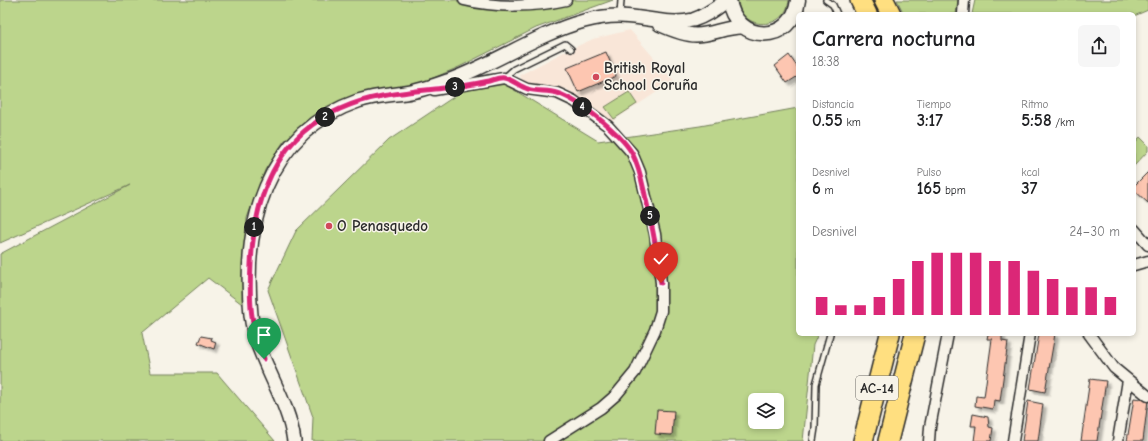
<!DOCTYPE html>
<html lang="es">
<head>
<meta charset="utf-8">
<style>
  body { margin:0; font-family:"Comic Neue",sans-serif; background:#f6f6f6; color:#202124; height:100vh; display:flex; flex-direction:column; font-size:15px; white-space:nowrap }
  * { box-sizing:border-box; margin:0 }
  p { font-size:13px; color:#757577 }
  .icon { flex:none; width:22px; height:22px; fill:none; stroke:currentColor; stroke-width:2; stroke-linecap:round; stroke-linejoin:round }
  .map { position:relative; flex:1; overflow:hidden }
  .details { position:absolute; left:796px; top:12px; width:340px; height:324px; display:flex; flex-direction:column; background:#fff; border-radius:6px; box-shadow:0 2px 6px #0003 }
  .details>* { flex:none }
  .tools { position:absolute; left:748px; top:393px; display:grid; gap:8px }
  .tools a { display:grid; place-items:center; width:36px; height:36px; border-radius:6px; background:#fff; box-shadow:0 2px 6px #0003; font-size:20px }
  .pin { position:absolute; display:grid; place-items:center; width:34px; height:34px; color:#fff; margin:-41px -17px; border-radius:50% 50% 50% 0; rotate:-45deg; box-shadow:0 0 4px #0007 }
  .pin .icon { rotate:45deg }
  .km { position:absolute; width:20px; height:20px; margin:-10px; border-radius:50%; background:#222; color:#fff; font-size:11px; line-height:20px; text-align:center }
  .round { display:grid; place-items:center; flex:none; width:42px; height:42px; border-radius:6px; background:#f6f6f6 }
  .headline { display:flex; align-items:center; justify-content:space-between; height:68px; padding:0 16px }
  h1 { font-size:22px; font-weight:700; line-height:30px }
  .metrics { display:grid; grid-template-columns:repeat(3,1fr); gap:6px; height:68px; padding:4px 16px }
  .metrics div { display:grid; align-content:center }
  .metrics b { font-size:17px; font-weight:700 }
  .metrics small { font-size:11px; font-weight:400 }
  .metrics p { font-size:11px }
  .chart { height:112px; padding:8px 16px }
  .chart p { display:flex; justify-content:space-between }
  .chart svg { width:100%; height:72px; margin-top:4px; stroke:#db2777; stroke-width:6 }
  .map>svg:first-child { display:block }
  .built { fill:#f9e6d8 }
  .green { fill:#bcd58c; stroke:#74805c; fill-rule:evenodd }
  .building { fill:#fdc6b1; stroke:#2b2b2b; filter:url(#shadow) }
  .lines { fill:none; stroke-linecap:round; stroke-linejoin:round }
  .service-casing { stroke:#2b2b2b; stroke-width:8 }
  .minor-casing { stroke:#2b2b2b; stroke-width:13 }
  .tertiary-casing { stroke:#2b2b2b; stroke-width:16 }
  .secondary-casing { stroke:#2b2b2b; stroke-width:17 }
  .motorway-casing { stroke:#2b2b2b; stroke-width:22 }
  .service { stroke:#f7f3e8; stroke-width:5 }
  .minor { stroke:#f7f3e8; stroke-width:10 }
  .tertiary { stroke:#f7f3e8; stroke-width:13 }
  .secondary { stroke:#f7f3e8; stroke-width:14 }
  .motorway { stroke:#ffdf80; stroke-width:19 }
  .route-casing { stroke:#fff; stroke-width:8 }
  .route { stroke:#db2777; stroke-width:5 }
  .poi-dot { fill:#d1495b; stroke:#f7f3e8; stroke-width:1.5 }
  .labels { text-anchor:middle; stroke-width:3; stroke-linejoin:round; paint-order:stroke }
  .shield { fill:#f7f3e8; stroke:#686764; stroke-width:1 }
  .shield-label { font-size:14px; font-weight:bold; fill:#2b2b2b }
  .poi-label { font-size:15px; font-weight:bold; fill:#2b2b2b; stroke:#f7f3e8; text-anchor:start }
</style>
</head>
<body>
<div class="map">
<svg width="1148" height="441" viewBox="0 0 1148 441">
  <defs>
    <filter id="shadow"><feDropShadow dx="3.5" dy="3.5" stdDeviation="1" flood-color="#0004"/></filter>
  </defs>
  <rect width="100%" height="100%" fill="#f7f3e8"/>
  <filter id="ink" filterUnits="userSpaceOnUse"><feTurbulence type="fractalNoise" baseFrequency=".025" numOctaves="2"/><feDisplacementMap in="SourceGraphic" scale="8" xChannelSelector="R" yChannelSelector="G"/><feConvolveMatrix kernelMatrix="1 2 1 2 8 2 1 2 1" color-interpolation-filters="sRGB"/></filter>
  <g filter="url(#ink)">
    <path class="built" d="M630,30L674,81L611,122L585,101L566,89L529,84L522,80L520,75L562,53L593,39Z"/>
    <path class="green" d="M0,0H613L536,28L459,67L417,85L380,90L321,112L284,141L265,170L247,218L242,304L208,278L142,333L150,373H217L275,441H0V254L130,185L0,243Z
      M738,0H789C786,31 740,32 738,0Z
      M897,0H958L956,14H904Z
      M975,0H1148V10L1134,16V14H972Z
      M488,74L598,141L700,126L798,108V334H818L813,345L803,441H312L313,417L268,290L296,231L389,140ZM755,400H777V422H755Z
      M629,92L637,104L614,119L605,107Z
      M1140,137L1148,145V151L1134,166V144Z"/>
    <path class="building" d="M606,52L616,76L578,92L567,68Z
      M789,55L798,68V76L787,83L775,66Z
      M1148,172V203L1134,190V186Z
      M988,334H1002V341L1008,342L1000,401L994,400L993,409L975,406L976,396L984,397L992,339H987Z
      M1039,334H1055L1045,392L1030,389Z
      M201,336L212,338L211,340L216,342L214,349L198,343Z
      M1090,379L1106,381L1097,441H1081Z
      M1134,398L1148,400L1143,441H1127Z
      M1028,401L1043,404L1038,441H1022Z
      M657,410L674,411L672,435L655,434Z
      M973,414L988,417L989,427L993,428L991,441H974L976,426H971Z"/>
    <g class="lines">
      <defs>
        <path id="service" d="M826,0L833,5L837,14
          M620,15L621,0
          M504,78L514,69L565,44L571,49
          M813,441L815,428L816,384L830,334"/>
        <path id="minor" d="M464,0C496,8 535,7 566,0
          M963,14L964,0
          M434,90L504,78L527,89L557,93L574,101L608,126L632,153L640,172L655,234L661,283V311L655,330L635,372L616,395L601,408L549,441
          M1134,229L1148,245
          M1134,265L1148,261
          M1089,334L1114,368L1148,396
          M929,441L930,427L948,334
          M1013,441L1030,334
          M1118,441L1128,380"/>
        <path id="tertiary" d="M659,24C670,29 684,35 696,35C712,35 727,26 743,27
          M294,441C288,396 256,360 251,315C242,226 265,133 358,101C373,96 389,95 405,93C420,91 436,85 450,80C496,63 537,34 584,21C595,18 607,16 619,16C643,16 668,26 693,20C706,16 716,8 727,0"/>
        <path id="secondary" d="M729,0C735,44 793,45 798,0"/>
        <path id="motorway" d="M860,0L867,14
          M884,0L891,14
          M863,441L890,334
          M888,441L915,334"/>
      </defs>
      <use href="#service" class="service-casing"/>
      <use href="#minor" class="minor-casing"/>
      <use href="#tertiary" class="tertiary-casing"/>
      <use href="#secondary" class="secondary-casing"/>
      <use href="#motorway" class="motorway-casing"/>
      <use href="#service" class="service"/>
      <use href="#minor" class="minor"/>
      <use href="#tertiary" class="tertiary"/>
      <use href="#secondary" class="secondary"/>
      <use href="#motorway" class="motorway"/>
    </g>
  </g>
  <g class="lines" filter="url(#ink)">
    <defs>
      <path id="route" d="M264,359C250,325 249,301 251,264C254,199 275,137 340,109C373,94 409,92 445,88C460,87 475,84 489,81C493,80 500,77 504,78C512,79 520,87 528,89C537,92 548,90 557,93C579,100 620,133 632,153C639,166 642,181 645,195C652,225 658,253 661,283"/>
    </defs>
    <use href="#route" class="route-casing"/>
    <use href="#route" class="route"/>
  </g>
  <g class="poi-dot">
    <circle cx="596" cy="77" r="4"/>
    <circle cx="329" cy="226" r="4"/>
  </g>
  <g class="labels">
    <rect class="shield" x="856" y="376" width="42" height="24" rx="3"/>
    <g class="shield-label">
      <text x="877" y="393">AC-14</text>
    </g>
    <g class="poi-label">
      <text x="604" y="73">British Royal<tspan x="604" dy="17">School Coruña</tspan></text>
      <text x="337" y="231">O Penasquedo</text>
    </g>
  </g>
</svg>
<div class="tools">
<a><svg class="icon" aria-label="layers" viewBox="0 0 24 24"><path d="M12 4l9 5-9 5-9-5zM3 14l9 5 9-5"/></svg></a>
</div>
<div class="pin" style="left:264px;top:359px;background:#1e9e55"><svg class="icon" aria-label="arrive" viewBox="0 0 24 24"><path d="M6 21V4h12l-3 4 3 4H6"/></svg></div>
<div class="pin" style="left:661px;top:283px;background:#d93025"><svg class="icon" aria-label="check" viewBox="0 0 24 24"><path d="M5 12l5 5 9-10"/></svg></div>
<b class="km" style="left:254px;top:227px">1</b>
<b class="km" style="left:325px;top:117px">2</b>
<b class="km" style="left:455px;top:87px">3</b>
<b class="km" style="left:582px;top:107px">4</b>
<b class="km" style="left:650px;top:216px">5</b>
<section class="details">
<div class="headline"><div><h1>Carrera nocturna</h1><p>18:38</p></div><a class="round"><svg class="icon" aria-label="share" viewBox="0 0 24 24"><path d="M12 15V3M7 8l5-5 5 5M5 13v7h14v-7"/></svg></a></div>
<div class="metrics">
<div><p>Distancia</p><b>0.55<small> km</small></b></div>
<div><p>Tiempo</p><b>3:17</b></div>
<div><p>Ritmo</p><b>5:58<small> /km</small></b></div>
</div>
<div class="metrics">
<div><p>Desnivel</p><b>6<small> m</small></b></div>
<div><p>Pulso</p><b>165<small> bpm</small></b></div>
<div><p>kcal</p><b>37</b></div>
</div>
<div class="chart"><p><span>Desnivel</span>24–30 m</p>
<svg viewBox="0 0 160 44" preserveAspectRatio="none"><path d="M5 44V33M15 44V38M25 44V38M35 44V33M45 44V22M55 44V11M65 44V6M75 44V6M85 44V6M95 44V11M105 44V11M115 44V17M125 44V22M135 44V27M145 44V27M155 44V33"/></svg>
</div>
</section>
</div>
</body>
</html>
